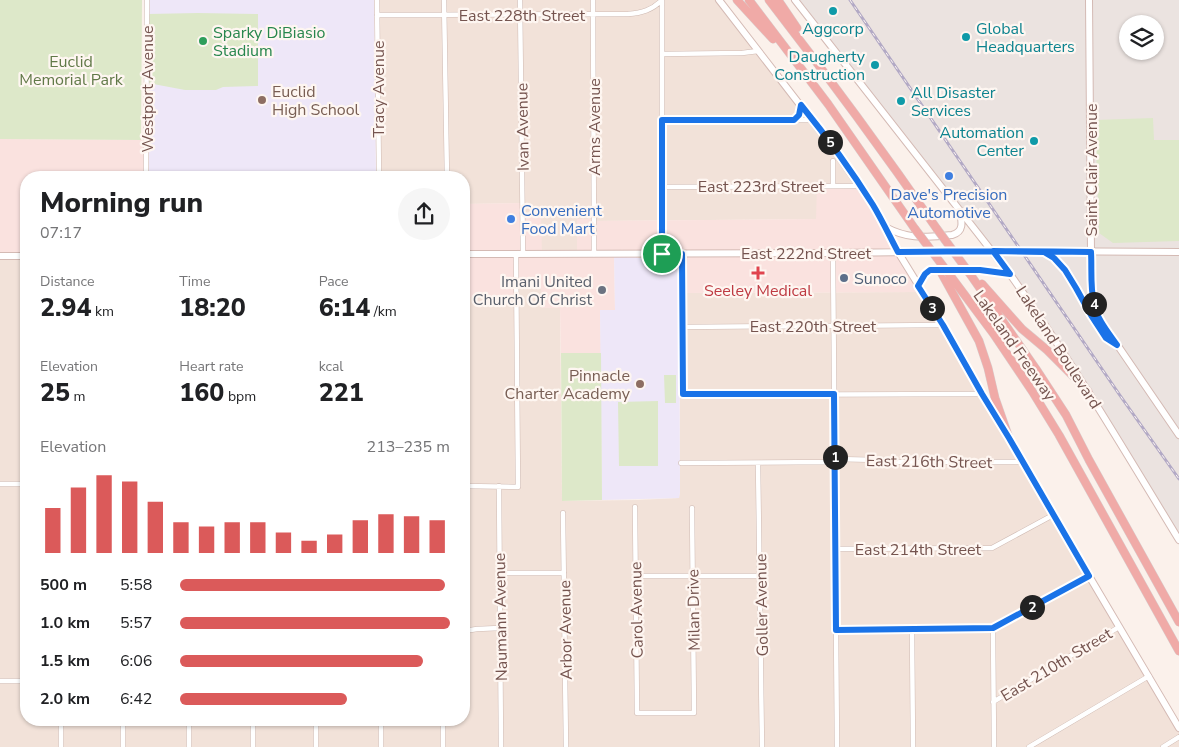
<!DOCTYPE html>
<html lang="en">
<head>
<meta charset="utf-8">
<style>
  body { margin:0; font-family:"Nunito Sans",sans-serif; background:#f6f6f6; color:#202124; height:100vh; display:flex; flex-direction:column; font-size:19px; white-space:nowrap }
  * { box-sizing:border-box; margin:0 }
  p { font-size:16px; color:#757577 }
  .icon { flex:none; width:28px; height:28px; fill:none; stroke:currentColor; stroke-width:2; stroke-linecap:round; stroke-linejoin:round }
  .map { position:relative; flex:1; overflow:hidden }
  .details { position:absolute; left:20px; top:171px; width:450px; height:555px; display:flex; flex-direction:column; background:#fff; border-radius:20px; box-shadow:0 1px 4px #0004 }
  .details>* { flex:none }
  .tools { position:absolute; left:1119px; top:15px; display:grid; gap:10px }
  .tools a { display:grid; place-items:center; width:45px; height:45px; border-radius:50%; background:#fff; box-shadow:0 1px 4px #0004; font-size:25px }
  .pin { position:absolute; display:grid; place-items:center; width:42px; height:42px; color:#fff; margin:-21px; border:2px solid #fff; border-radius:50%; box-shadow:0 1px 5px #0007 }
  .km { position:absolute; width:25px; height:25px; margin:-12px; border-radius:50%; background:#222; color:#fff; font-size:14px; line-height:25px; text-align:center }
  .round { display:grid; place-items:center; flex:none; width:52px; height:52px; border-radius:26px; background:#f6f6f6 }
  .head { display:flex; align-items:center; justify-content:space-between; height:85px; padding:0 20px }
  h1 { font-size:28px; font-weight:800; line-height:38px }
  .metrics { display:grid; grid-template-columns:repeat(3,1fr); gap:8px; height:85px; padding:5px 20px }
  .metrics div { display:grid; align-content:center }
  .metrics b { font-size:25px; font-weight:800 }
  .metrics small { font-size:14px; font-weight:400 }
  .metrics p { font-size:14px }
  .chart { height:140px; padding:10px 20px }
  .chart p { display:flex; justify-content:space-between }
  .chart svg { width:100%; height:90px; margin-top:5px; stroke:#db5a5a; stroke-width:6 }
  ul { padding:0 20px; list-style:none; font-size:16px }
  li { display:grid; grid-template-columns:80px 60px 1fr; align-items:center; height:38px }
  li i { height:12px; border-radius:6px; background:#db5a5a }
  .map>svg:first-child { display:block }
  .residential { fill:#f2e2d9 }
  .commercial { fill:#fae2df }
  .industrial { fill:#ebe3e0; fill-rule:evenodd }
  .education { fill:#eee7f8 }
  .green { fill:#dde8c9 }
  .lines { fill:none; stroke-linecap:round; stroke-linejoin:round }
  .street-casing { stroke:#cfbab3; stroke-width:5.5 }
  .secondary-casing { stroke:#d4bab4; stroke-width:8 }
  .highway-casing { stroke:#d8cfce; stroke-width:9 }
  .street { stroke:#fff; stroke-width:4.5 }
  .secondary { stroke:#fff; stroke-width:6 }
  .highway { stroke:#f0aaa7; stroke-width:8 }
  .rail-casing { stroke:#b2a9c5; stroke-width:3 }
  .rail { stroke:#fef6f1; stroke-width:1; stroke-dasharray:4; stroke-linecap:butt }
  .highway-bridge-casing { stroke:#d8cfce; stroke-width:9; stroke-linecap:butt }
  .highway-bridge { stroke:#f0aaa7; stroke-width:8 }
  .route-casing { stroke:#fff; stroke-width:10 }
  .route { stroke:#1a73e8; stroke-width:6 }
  .culture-dot { fill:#0f9aa8; stroke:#fef6f1; stroke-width:2 }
  .leisure-dot { fill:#2e9e5b; stroke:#fef6f1; stroke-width:2 }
  .education-dot { fill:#8d6e63; stroke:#fef6f1; stroke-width:2 }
  .shop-dot { fill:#3f7fe0; stroke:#fef6f1; stroke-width:2 }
  .health-dot { fill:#e0444e; stroke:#fef6f1; stroke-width:2 }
  .service-dot { fill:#5c6f8a; stroke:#fef6f1; stroke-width:2 }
  .worship-dot { fill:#6b7280; stroke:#fef6f1; stroke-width:2 }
  .labels { text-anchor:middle; stroke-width:4.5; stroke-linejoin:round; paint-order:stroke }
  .street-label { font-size:16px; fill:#75544f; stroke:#fef6f1 }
  .culture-label { font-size:16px; fill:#0d838f; stroke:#fef6f1; text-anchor:start }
  .leisure-label { font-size:16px; fill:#27864d; stroke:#fef6f1; text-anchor:start }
  .park-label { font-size:16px; fill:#617948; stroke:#fef6f1 }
  .education-label { font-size:16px; fill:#785e54; stroke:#fef6f1; text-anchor:start }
  .shop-label { font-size:16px; fill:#366cbe; stroke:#fef6f1 }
  .service-label { font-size:16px; fill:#4e5e75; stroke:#fef6f1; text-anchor:start }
  .worship-label { font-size:16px; fill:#5b616d; stroke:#fef6f1; text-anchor:end }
  .health-label { font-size:16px; fill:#be3a42; stroke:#fef6f1 }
</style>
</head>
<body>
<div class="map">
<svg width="1179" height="747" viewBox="0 0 1179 747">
  <rect width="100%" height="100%" fill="#fbf1eb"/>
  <path class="residential" d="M377,0H719L861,186L817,219L594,221L577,220V254H542L523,214V203L464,204V178L379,177Z
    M0,256H26V720H464V297H516V289L541,288L560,308L562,501L638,500L679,498L680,492V395H682V293L922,292L1179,728V747H0Z"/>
  <path class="commercial" d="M0,139L146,140V177L26,178V256H0Z
    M817,186H861L922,292L682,293V254L614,255L615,310L600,311L601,353H561L560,308H542L541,288L516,289V297H464V204L523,203V214H541L542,254H577V219H594L595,221L816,219Z"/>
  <path class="industrial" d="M795,0H1179V540L1038,313ZM1128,24H1155V51H1128Z"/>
  <path class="education" d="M148,0H374L376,177H149L147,68Z
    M614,254H637V258H677L679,263L680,492L679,498L602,500L600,310H615Z"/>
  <path class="green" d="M0,0H142L141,140L0,139Z
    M198,13L258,14V86L223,87L216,90H185L148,83V14Z
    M1153,118L1154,140H1179V241L1113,243L1099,233L1095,120Z
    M561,353H601L602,500L562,501Z
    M664,375H676V403H665Z
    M658,401V466H619L618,402Z"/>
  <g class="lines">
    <defs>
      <path id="street" d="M377,0L379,178
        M444,0L447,178
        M520,0L523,254
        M593,0L594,254
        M377,15L628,14C642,13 652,10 662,0
        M662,54L742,53L758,51
        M662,120H813
        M794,120L799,115L801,107
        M146,178L147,0
        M833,186V161
        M662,187L860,186
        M833,253L837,747
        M662,254V1
        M682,254L683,395L982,394
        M682,327L943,325
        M835,459L879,460L898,462H1023
        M681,463L835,462
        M758,463L762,747
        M0,484H26
        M464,486L518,487L516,254
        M499,486L501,747
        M635,507L637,713H694L692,508
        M563,513L566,747
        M835,549L992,548L1053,515
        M499,573H564
        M635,576H761
        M993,628L994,747
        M912,629L913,747
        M836,630L993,628L1089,576
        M464,631L477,629L500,628
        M0,681H26
        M993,702L1119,627
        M61,720V747
        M123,720V747
        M189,720V747
        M253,720V747
        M316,720V747
        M381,720V747
        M443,720V747
        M1029,747L1149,676
        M1163,747L1179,737"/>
      <path id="secondary" d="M719,0L831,145L874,207L898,252L943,325L982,394L1009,438L1053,515L1179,728
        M795,0L1012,277C1072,362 1125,451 1179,540
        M1089,0L1091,252L1092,290L1094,304L1097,313L1103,324L1179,435
        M885,227C910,240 925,237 952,235C964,232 962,222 960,212
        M1045,252L1054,259L1065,270L1076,288L1091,315L1106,339L1115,344
        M464,254L833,253L993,251L1179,252
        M0,256H26
        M918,286L925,274L930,270H980L1010,274"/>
      <path id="highway" d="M737,0L773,39
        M749,0L828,104L915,229
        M769,0C827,75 883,151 937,229
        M778,0L797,28
        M942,274L979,341L988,368L995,398L1009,438
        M949,274L993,333L1032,391L1059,435L1179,651
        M970,274L1036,369L1066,415L1089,460L1179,622
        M982,284L1022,329L1047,350L1088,391"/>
    </defs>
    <use href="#street" class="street-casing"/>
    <use href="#secondary" class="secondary-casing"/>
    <use href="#highway" class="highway-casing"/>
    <use href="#street" class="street"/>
    <use href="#secondary" class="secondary"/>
    <use href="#highway" class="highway"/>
    <defs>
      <path id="rail" d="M850,0L1119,394L1179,479"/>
    </defs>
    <use href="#rail" class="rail-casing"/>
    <use href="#rail" class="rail"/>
    <defs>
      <path id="highway-bridge" d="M915,229L949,274
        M937,229L970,274"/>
    </defs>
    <use href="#highway-bridge" class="highway-bridge-casing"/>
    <use href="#highway-bridge" class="highway-bridge"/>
  </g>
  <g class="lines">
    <defs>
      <path id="route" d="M662,254H682L683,394H834L836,630L993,628L1089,576L1009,438L982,394L943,325L918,286L925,274L930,270H980L1010,274L993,251L1044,252L1054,258L1065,270L1076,288L1091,315L1106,338L1117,345C1108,332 1097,319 1094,304C1090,287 1092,269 1091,252C1027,251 963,251 898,252C890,237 882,220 873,205C851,170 827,137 801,105L799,115L794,120H662V254"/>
    </defs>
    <use href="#route" class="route-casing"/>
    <use href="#route" class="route"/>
  </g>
  <g class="culture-dot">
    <circle cx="833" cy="11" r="5"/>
    <circle cx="966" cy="37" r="5"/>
    <circle cx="875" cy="65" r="5"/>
    <circle cx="901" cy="101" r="5"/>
    <circle cx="1034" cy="141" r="5"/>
  </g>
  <circle class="leisure-dot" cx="203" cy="41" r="5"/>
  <g class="education-dot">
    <circle cx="262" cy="100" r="5"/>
    <circle cx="640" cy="384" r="5"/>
  </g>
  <g class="shop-dot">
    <circle cx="949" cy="176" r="5"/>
    <circle cx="511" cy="219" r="5"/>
  </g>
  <path class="health-dot" d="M755.5 265.5h5v5h5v5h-5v5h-5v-5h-5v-5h5z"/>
  <circle class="service-dot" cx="844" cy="278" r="5"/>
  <circle class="worship-dot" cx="602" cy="290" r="5"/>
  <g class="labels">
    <g class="street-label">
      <text x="522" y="21">East 228th Street</text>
      <text transform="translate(147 89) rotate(-90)" y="6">Westport Avenue</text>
      <text transform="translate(378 89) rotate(-90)" y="6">Tracy Avenue</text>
      <text transform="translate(522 127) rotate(-91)" y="6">Ivan Avenue</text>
      <text transform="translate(594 127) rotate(-90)" y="6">Arms Avenue</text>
      <text transform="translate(1091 170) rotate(-90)" y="6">Saint Clair Avenue</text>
      <text x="761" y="192">East 223rd Street</text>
      <text x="806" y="259">East 222nd Street</text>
      <text x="813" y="332">East 220th Street</text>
      <text transform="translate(1015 345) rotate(55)" y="6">Lakeland Freeway</text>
      <text transform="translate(1059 347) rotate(57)" y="6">Lakeland Boulevard</text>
      <text transform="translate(929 461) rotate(1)" y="6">East 216th Street</text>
      <text x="918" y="555">East 214th Street</text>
      <text transform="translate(761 605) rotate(-91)" y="6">Goller Avenue</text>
      <text transform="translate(636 610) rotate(-91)" y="6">Carol Avenue</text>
      <text transform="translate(693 610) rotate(-91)" y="6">Milan Drive</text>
      <text transform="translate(500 617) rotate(-91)" y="6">Naumann Avenue</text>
      <text transform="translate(565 630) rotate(-91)" y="6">Arbor Avenue</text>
      <text transform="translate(1056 664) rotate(-31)" y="6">East 210th Street</text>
    </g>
    <g class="culture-label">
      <text x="833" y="34" text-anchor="middle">Aggcorp</text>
      <text x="976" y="34">Global<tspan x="976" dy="18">Headquarters</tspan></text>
      <text x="865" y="62" text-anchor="end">Daugherty<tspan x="865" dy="18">Construction</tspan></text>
      <text x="911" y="98">All Disaster<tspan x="911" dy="18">Services</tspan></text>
      <text x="1024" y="138" text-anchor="end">Automation<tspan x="1024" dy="18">Center</tspan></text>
    </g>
    <g class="leisure-label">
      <text x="213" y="38">Sparky DiBiasio<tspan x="213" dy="18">Stadium</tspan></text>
    </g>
    <g class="park-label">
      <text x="71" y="67">Euclid<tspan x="71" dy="18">Memorial Park</tspan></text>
    </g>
    <g class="education-label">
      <text x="272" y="97">Euclid<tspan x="272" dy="18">High School</tspan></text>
      <text x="630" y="381" text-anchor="end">Pinnacle<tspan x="630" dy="18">Charter Academy</tspan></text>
    </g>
    <g class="shop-label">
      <text x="949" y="200">Dave's Precision<tspan x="949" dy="18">Automotive</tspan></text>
      <text x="521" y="216" text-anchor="start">Convenient<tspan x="521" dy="18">Food Mart</tspan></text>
    </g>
    <g class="service-label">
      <text x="854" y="284">Sunoco</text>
    </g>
    <g class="worship-label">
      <text x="592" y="287">Imani United<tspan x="592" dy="18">Church Of Christ</tspan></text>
    </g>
    <g class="health-label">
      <text x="758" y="296">Seeley Medical</text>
    </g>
  </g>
</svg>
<div class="tools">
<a><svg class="icon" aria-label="layers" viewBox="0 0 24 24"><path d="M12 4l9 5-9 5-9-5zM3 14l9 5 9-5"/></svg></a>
</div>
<div class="pin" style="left:662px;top:254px;background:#1e9e55"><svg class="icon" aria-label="arrive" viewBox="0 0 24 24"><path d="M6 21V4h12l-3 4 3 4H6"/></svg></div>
<b class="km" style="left:835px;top:457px">1</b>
<b class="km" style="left:1032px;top:607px">2</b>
<b class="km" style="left:932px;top:308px">3</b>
<b class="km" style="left:1094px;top:304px">4</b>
<b class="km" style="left:830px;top:142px">5</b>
<section class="details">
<div class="head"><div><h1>Morning run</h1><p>07:17</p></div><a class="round"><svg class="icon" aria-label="share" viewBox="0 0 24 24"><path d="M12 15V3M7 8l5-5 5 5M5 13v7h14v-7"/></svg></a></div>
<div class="metrics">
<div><p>Distance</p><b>2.94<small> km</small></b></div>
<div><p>Time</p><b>18:20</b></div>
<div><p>Pace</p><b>6:14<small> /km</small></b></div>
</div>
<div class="metrics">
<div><p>Elevation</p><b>25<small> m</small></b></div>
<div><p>Heart rate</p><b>160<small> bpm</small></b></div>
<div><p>kcal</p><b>221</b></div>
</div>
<div class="chart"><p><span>Elevation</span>213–235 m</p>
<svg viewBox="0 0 160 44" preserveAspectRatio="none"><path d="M5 44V22M15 44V12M25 44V6M35 44V9M45 44V19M55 44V29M65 44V31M75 44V29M85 44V29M95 44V34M105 44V38M115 44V35M125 44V28M135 44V25M145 44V26M155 44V28"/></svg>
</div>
<ul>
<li><b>500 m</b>5:58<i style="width:98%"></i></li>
<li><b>1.0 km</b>5:57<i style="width:100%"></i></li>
<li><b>1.5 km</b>6:06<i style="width:90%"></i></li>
<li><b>2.0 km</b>6:42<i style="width:62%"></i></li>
</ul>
</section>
</div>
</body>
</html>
